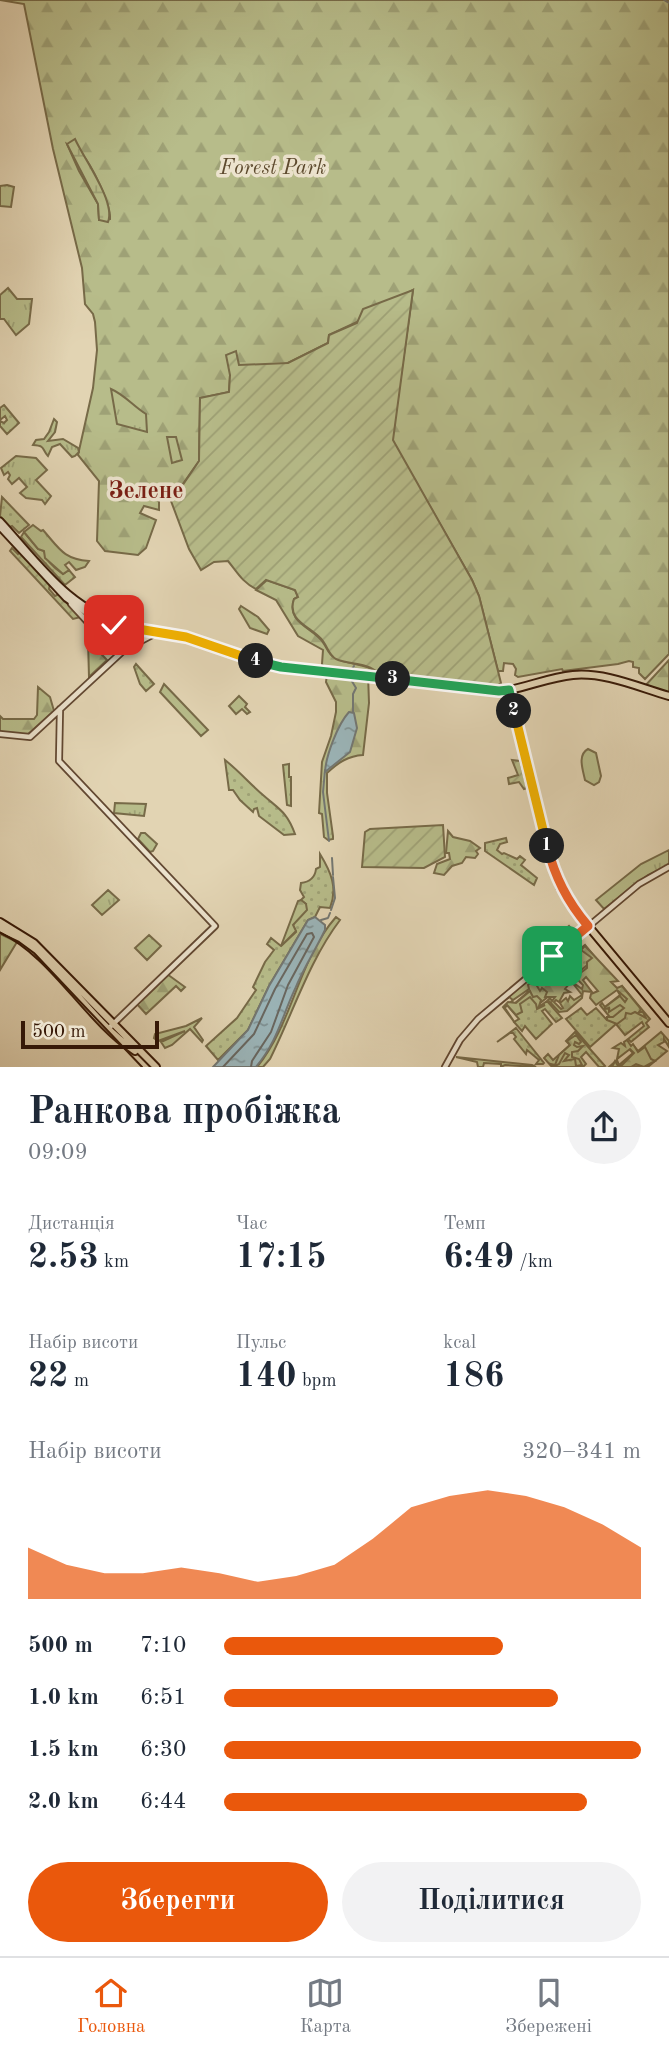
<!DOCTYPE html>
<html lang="uk">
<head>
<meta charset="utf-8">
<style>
  body { margin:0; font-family:"Old Standard TT",serif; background:#f2f2f3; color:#1f2937; height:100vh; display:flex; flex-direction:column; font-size:26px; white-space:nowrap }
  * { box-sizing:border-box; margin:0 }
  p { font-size:23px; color:#747a83 }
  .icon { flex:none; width:38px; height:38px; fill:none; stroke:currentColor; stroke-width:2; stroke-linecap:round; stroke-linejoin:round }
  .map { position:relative; height:1067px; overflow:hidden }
  .sheet { display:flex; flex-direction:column; background:#fff; flex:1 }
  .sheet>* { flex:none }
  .scale { position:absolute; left:21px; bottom:18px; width:138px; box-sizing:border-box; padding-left:7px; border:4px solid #371907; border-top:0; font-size:19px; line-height:24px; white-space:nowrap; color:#371907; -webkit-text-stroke:5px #ece3ce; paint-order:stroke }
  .pin { position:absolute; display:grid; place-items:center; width:60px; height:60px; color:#fff; margin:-30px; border-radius:14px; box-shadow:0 4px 10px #0006 }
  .km { position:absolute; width:35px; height:35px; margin:-18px; border-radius:50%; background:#222; color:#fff; font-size:19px; line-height:35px; text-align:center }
  .round { display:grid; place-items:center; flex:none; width:74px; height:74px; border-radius:37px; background:#f2f2f3 }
  .summary { display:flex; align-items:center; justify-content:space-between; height:119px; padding:0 28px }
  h1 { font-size:38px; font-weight:700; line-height:52px }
  .stats { display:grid; grid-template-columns:repeat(3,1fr); gap:10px; height:119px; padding:7px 28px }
  .stats div { display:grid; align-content:center }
  .stats b { font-size:35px; font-weight:700 }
  .stats small { font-size:19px; font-weight:400 }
  .stats p { font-size:19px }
  .chart { height:196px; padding:14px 28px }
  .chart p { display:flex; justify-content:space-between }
  .chart svg { width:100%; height:126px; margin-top:7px; fill:#ea580c; opacity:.7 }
  .primary-button { display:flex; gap:14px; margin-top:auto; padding:14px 28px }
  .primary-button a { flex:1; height:80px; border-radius:42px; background:#ea580c; color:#fff; font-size:28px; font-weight:700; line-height:80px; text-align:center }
  .primary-button a+a { background:#f2f2f3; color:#1f2937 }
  ul { padding:0 28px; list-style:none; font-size:23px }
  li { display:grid; grid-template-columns:112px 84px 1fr; align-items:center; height:52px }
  li i { height:18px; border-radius:9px; background:#ea580c }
  .tabs { display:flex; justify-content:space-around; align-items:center; height:98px; border-top:2px solid #e0e1e3; background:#fff; font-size:19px; color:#747a83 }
  .tabs a { display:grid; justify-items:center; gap:4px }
  .tabs .on { color:#ea580c }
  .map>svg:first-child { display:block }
  .grass { fill:url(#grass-dots); stroke:#776a48; stroke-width:2 }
  .forest { fill:url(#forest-firs); stroke:#776a48; stroke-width:2; fill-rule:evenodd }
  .wetland { fill:url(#wetland-marsh); stroke:#776a48; stroke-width:2 }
  .cemetery { fill:url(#cemetery-stones); stroke:#776a48; stroke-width:2 }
  .park { fill:url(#park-tufts); stroke:#776a48; stroke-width:2 }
  .garden { fill:url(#garden-furrows); stroke:#776a48; stroke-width:2 }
  .pitch { fill:#b7bc8a; stroke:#776a48; stroke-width:2 }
  .water { fill:url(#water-ripples); stroke:#737772; stroke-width:2 }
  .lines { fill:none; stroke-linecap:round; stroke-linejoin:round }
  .shore { stroke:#696760; stroke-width:2 }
  .stream { stroke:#737772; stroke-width:2 }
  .tertiary-casing { stroke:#624832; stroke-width:8 }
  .secondary-casing { stroke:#371907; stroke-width:9 }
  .primary-casing { stroke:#371907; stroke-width:10 }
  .tertiary { stroke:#ece3ce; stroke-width:4.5 }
  .secondary { stroke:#ece3ce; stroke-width:5 }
  .primary { stroke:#e2d4b3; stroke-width:6 }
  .tram { stroke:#371907; stroke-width:2 }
  .split-1-casing { stroke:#fff; stroke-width:14 }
  .split-2-casing { stroke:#fff; stroke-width:14 }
  .split-3-casing { stroke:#fff; stroke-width:14 }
  .split-4-casing { stroke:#fff; stroke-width:14 }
  .split-5-casing { stroke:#fff; stroke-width:14 }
  .split-1 { stroke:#f0652b; stroke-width:9 }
  .split-2 { stroke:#f5b400; stroke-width:9 }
  .split-3 { stroke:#22a559; stroke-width:9 }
  .split-4 { stroke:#22a559; stroke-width:9 }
  .split-5 { stroke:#f5b400; stroke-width:9 }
  .labels { text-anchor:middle; stroke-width:7; stroke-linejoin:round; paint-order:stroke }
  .park-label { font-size:21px; font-style:italic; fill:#5d4a2e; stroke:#ece3ce }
  .quarter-label { font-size:24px; font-weight:bold; fill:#7a1f14; stroke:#ece3ce }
</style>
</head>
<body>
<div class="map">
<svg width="669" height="1067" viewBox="0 0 669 1067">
  <defs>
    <pattern id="grass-dots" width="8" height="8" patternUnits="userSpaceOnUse" patternTransform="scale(1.75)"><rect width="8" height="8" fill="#b7bc8a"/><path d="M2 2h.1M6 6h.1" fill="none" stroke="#9ea176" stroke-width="1.8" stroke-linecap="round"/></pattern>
    <pattern id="forest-firs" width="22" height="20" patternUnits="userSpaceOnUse" patternTransform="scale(1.75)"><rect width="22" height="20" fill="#b7bc8a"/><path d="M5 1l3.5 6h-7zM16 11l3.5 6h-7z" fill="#9ea176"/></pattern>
    <pattern id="wetland-marsh" width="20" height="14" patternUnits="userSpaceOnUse" patternTransform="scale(1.75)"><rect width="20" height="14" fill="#b7bc8a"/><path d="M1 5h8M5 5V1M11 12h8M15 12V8" fill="none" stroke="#9ea176"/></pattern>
    <pattern id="cemetery-stones" width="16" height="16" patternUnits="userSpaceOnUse" patternTransform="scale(1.75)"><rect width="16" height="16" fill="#b7bc8a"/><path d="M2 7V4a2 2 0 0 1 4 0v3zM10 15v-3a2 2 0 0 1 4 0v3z" fill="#9ea176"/></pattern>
    <pattern id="park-tufts" width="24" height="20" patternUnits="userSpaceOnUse" patternTransform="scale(1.75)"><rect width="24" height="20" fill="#b7bc8a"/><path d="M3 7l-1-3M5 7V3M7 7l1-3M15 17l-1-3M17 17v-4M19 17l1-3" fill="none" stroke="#9ea176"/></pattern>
    <pattern id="garden-furrows" width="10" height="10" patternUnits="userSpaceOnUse" patternTransform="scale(1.75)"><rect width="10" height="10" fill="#b7bc8a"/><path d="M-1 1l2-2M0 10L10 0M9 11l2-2" fill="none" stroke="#9ea176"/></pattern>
    <pattern id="water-ripples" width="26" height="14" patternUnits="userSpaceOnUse" patternTransform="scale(1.75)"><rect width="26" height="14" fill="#9bb5b9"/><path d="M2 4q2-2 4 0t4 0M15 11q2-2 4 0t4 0" fill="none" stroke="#7f9294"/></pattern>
  </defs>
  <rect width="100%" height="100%" fill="#e2d4b3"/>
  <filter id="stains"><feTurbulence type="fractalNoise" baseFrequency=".00286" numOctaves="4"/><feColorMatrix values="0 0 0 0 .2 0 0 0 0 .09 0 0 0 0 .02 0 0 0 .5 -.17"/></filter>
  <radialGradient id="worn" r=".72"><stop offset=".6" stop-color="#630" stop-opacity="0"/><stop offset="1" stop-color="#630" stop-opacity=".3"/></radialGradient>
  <path class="grass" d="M4,405L19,423L7,434L0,426V421L4,423L7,420L5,416L0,420V408Z
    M2,497L29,525L19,533L12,526L10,527L0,516Z
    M24,532L38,549L44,551C46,561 54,568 63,574L69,570L75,577L65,585L21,537Z
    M84,613L127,629L144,632V635L117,651Z
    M136,664L154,684L146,691L140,684L134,667Z
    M225,760C239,771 250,784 263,795C280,810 287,812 295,834L284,835L259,816L257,808L254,809L253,812L240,800L233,790H229Z
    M289,764V777H291V806L287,805L283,765Z
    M506,838L507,842L500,844L497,850L502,854L504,853L517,859L520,856L525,860L521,865L537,878L534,885L485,851V843Z
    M320,854C331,872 338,888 330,908L320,907L315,917L308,920L269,986L248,1030L218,1060L206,1046L237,1018L256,990L253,987L265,962L274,950L267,944L271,938L281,946L296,932L293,925L306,904L301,900L304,897L300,890L301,883C309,882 315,878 316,869L320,867Z
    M569,926L575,933L553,951L547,945Z
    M585,945L596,958L539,1004L540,1006L547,1001L562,1018L556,1022L545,1009L542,1011L552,1024L536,1039L525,1026L522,1031L514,1022L519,1019L507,1005L512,1001L514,1004L528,992L523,986L567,949L570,957Z
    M622,986L650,1019L646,1023L649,1027L631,1042L628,1039L644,1026L642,1022L625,1035L616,1024L590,1047L566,1019L581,1008L587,1015L596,1008L606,1019L609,1016L600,1005L602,1003L605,1007L620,995L617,990Z
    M516,1028L544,1063L543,1064H536L539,1060L527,1050L526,1054L514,1039L516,1037L513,1033H510L497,1042Z
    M575,1032L605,1066L603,1067H599L586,1052L581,1057L586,1064L583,1067H552L544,1058L548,1054L553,1060L570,1045L566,1041Z
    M661,1032L669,1041V1047L664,1039V1042L658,1045L667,1051L649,1066L609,1067L617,1060L619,1065L633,1053L629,1049L633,1045L638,1051Z"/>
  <path class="forest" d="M0,0H669V654L645,679L639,673V668L633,667V662L629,661L618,664L563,671L562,669L518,677L515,675L516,669L513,664L504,663L503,671H498L479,596L472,580L392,440L413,290L357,322L329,335L328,343L288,363L230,375L229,392L200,398L199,461L180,488L171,495L164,494L159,498V510L144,506L140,513L156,520L146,548L138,555L105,551L97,541L99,481L78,455L93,388L97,350L95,322L93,314L85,304L82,268L53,149L24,4ZM67,144C72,147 78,149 81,153C92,165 111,205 110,219L99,220L98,204L79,171Z
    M267,580L295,590L298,597L294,599C286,622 311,627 322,641C327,647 328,655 335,658C347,665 365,663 377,672L368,674L369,703L363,755C348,756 339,762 327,773V793L333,836V839L328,840L324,837L322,814L319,813L322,762L331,736L336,712V702L326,682L327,674L322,664L323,650L298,636L276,600L256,590Z
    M88,640L107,660L89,677Z
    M669,660V694L644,687Z
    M164,684L208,730L201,736L160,692Z
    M38,687L50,697L54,711L27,735L0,732V716L3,719H34L37,715Z
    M448,831L453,837L470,841L480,848L476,851L478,854L475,858L466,857L462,863L452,866L444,875L434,873L437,864L450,859L449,853H446Z
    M301,900L306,904L307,910L293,925L296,931L281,946L298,901Z
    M336,917L340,920C309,961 293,1013 270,1059L263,1067H257C293,1023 298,960 336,917Z
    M585,946L618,981L611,982L617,988L622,986L641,1009L639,1012H643L646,1018L635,1012L631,1014L626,1013L625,1018L617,1024L607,1020V1017H613L624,1008L620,1005L609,1012V1008L605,1009V1007L620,996L625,1002L627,999L617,990L596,1005L590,998L591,994L598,991L586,977L583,980L592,992L583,991L582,998L567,1011L559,1012L548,1000L550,998L552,1001L555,997H545L547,992L542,988L540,991L534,981L528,985L529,989L513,1000L509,997L500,1004L555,957L571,947L567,954L569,958L579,953L573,962L577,964L574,967L578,971L576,973L563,958L560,961L571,976L568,978L569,984L565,989L570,992L564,993L559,1002L556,1000L554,1002L561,1009L563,1008L560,1003L566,998L568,1001L570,996L574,1000L582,995L571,981L582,989L583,985L575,977L587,968V962L592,958L581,950Z
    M167,974L185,987L181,991L176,986L146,1014L136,1003Z
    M530,991L533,997L537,996L541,1000L539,1006L545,1005L537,1009L536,1004L530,997L520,1004L522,1012L516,1015L507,1005L505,1008L515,1023L503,1007L508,1002L516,1003Z
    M202,1018L194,1027L203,1040L202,1042L190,1029L172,1045L165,1048L161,1042L185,1031L158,1041L154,1038L155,1034L186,1026Z
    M576,1035L581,1042L579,1044L575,1042L574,1045L577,1047L583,1046L578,1051L572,1052V1057L579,1059L582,1065L576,1066L575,1059L564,1061L569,1055L565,1053L559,1064L553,1067L551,1064L555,1065L559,1055L570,1045L567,1041Z
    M627,1040L631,1046L633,1044L638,1052L645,1047L651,1059L655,1061L644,1067L636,1064L631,1067H612L615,1061L618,1066L622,1065L634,1053L630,1049L617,1059L619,1049L613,1048L621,1043L625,1046L624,1042Z
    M456,1057L532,1065L536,1067L505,1065L501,1067V1064L484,1063L483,1067H478L477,1062Z"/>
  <path class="wetland" d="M75,139C84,159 116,202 108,222L99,220L98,204L70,150L67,144Z"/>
  <path class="cemetery" d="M0,934L17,942L0,970Z"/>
  <path class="park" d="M7,185L14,187L11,207L0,206V186Z
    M8,288L17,299H32L29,324L16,335L4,319H0V295Z
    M111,389C125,395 133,406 146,414L147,432L117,424Z
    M54,419L57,422L55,432L48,441L63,439L78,448L79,452L75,456L72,457L60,444L52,447L48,456C41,448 46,446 33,445L36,440L44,439L49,432Z
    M167,437H176L182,460L172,463Z
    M16,456L36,458L47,470L36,480L51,496L45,504L42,500L26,498L20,493L27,487L19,478L12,484L8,479L10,475L8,472L4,475L1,468Z
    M33,525L41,531L43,530C59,548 63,559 89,561L85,567L76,570L69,562L65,565L69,570L63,574L45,558L44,551L38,549L24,532Z
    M241,606L258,617L269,630L267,634L250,628L239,609Z
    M115,803L146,804L144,816L114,813Z
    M669,850V865L648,875L604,909L596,900L641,864Z
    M108,890L119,900L102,915L92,905Z
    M149,935L161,946L147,960L135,948Z"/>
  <path class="garden" d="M413,290L393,440L472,580L479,596L498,671L501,683L494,688L378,673C367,662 349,665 336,659C329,655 328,648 323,641C313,627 286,622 294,599L298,597L295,590L266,580L256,589C242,582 237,572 228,561L214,562L201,570L189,549L171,501V496L180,489L199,461L200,398L229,392L230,375L226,355L236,351L239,365L288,363L328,343L329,335L357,323L363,309Z
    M12,548L18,554L20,552L50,584L49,589L55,596L59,594L81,617L73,619L10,551Z
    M512,760L520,761L527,788L524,789L519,782L509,784L508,778L518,775Z
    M443,825L445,857L424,868L362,867L365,832L370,829Z"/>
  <path class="pitch" d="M239,696L247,704L245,707L250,712L247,714L242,709L236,714L229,706Z
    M588,749L596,753L601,776L599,782L594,785L585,780C583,770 577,755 588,749Z
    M141,833H145L157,844L153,851L150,852L138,839Z"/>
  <path class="water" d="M349,712L354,713L357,728L350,752L325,772C326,755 338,724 349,712Z
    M315,917L325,925V930C316,949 303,969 295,989C281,1019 278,1040 256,1067H213L248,1030L269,986L308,920Z"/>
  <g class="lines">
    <path class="shore" d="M223,1067L254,1034L275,989L307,934L312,933L314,937L288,985L271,1032L252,1061L251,1067"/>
    <path class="stream" d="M664,0L669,3
      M352,669L354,666
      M350,678L356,688L353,694V712
      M325,770L323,792L329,841
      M332,858L333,875
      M331,910L335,898L333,877
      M321,920L328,918L330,913"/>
    <defs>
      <path id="tertiary" d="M71,604L118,655
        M60,709L59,761L215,926L109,1028
        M0,734L30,737L124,650L156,633
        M445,1067L460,1040L478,1019L639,884L669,867"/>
      <path id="secondary" d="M0,521C37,561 71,613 128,624
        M0,527L66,598L88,614L108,623L186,637L273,666L496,691L509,690"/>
      <path id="primary" d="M669,696C638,687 605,672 573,675C551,677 530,686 509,690L551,858L560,887L584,921L669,1023
        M0,922L34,943L156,1067
        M0,928C56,955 84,1016 135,1051"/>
    </defs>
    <use href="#tertiary" class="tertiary-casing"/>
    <use href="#secondary" class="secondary-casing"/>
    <use href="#primary" class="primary-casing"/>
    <use href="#tertiary" class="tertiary"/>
    <use href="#secondary" class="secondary"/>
    <use href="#primary" class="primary"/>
    <path class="tram" d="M0,933L19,942L34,953L142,1067"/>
  </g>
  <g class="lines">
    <defs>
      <path id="split-1" d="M547,846C555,877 567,901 588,926L552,956"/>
      <path id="split-2" d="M514,711L547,846"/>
      <path id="split-3" d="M393,679L499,691L509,690L514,711"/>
      <path id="split-4" d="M256,661L281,667L393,679"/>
      <path id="split-5" d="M114,625L186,637L256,661"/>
    </defs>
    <use href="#split-1" class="split-1-casing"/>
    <use href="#split-2" class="split-2-casing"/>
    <use href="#split-3" class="split-3-casing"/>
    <use href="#split-4" class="split-4-casing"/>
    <use href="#split-5" class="split-5-casing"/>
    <use href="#split-1" class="split-1"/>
    <use href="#split-2" class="split-2"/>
    <use href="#split-3" class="split-3"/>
    <use href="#split-4" class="split-4"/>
    <use href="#split-5" class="split-5"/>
  </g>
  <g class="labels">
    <g class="park-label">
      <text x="273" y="174">Forest Park</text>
    </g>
    <g class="quarter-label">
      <text x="146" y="498">Зелене</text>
    </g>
  </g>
  <rect width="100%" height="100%" filter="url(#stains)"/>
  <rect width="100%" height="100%" fill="url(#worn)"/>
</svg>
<div class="scale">500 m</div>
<div class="pin" style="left:552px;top:956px;background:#1e9e55"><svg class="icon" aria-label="arrive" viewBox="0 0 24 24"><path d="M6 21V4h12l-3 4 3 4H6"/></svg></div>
<div class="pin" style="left:114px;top:625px;background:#d93025"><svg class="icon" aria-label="check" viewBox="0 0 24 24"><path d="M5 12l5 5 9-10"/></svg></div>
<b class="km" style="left:547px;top:846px">1</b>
<b class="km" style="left:514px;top:711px">2</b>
<b class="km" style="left:393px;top:679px">3</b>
<b class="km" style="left:256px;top:661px">4</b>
</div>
<section class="sheet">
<div class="summary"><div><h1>Ранкова пробіжка</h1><p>09:09</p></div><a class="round"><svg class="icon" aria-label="share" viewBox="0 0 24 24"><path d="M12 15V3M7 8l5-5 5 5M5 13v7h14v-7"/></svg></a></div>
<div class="stats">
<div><p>Дистанція</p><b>2.53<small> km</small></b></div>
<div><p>Час</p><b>17:15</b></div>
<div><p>Темп</p><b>6:49<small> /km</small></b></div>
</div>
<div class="stats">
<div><p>Набір висоти</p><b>22<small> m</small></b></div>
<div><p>Пульс</p><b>140<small> bpm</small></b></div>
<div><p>kcal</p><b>186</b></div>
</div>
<div class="chart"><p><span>Набір висоти</span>320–341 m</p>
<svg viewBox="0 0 160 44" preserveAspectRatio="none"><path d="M0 44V26L10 32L20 35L30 35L40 33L50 35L60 38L70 36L80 32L90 23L100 12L110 8L120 6L130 8L140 12L150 18L160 26V44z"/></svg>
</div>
<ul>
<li><b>500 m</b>7:10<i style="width:67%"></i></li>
<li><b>1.0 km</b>6:51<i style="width:80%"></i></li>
<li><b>1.5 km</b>6:30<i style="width:100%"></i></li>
<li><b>2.0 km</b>6:44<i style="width:87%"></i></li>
</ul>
<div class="primary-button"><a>Зберегти</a><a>Поділитися</a></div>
</section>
<nav class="tabs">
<a class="on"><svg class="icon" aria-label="home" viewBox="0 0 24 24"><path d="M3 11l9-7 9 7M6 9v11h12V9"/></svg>Головна</a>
<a><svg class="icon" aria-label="map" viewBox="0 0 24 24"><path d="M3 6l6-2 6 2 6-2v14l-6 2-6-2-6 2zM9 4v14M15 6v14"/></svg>Карта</a>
<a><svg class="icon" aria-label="saved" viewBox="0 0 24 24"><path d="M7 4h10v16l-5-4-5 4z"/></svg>Збережені</a>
</nav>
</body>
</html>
